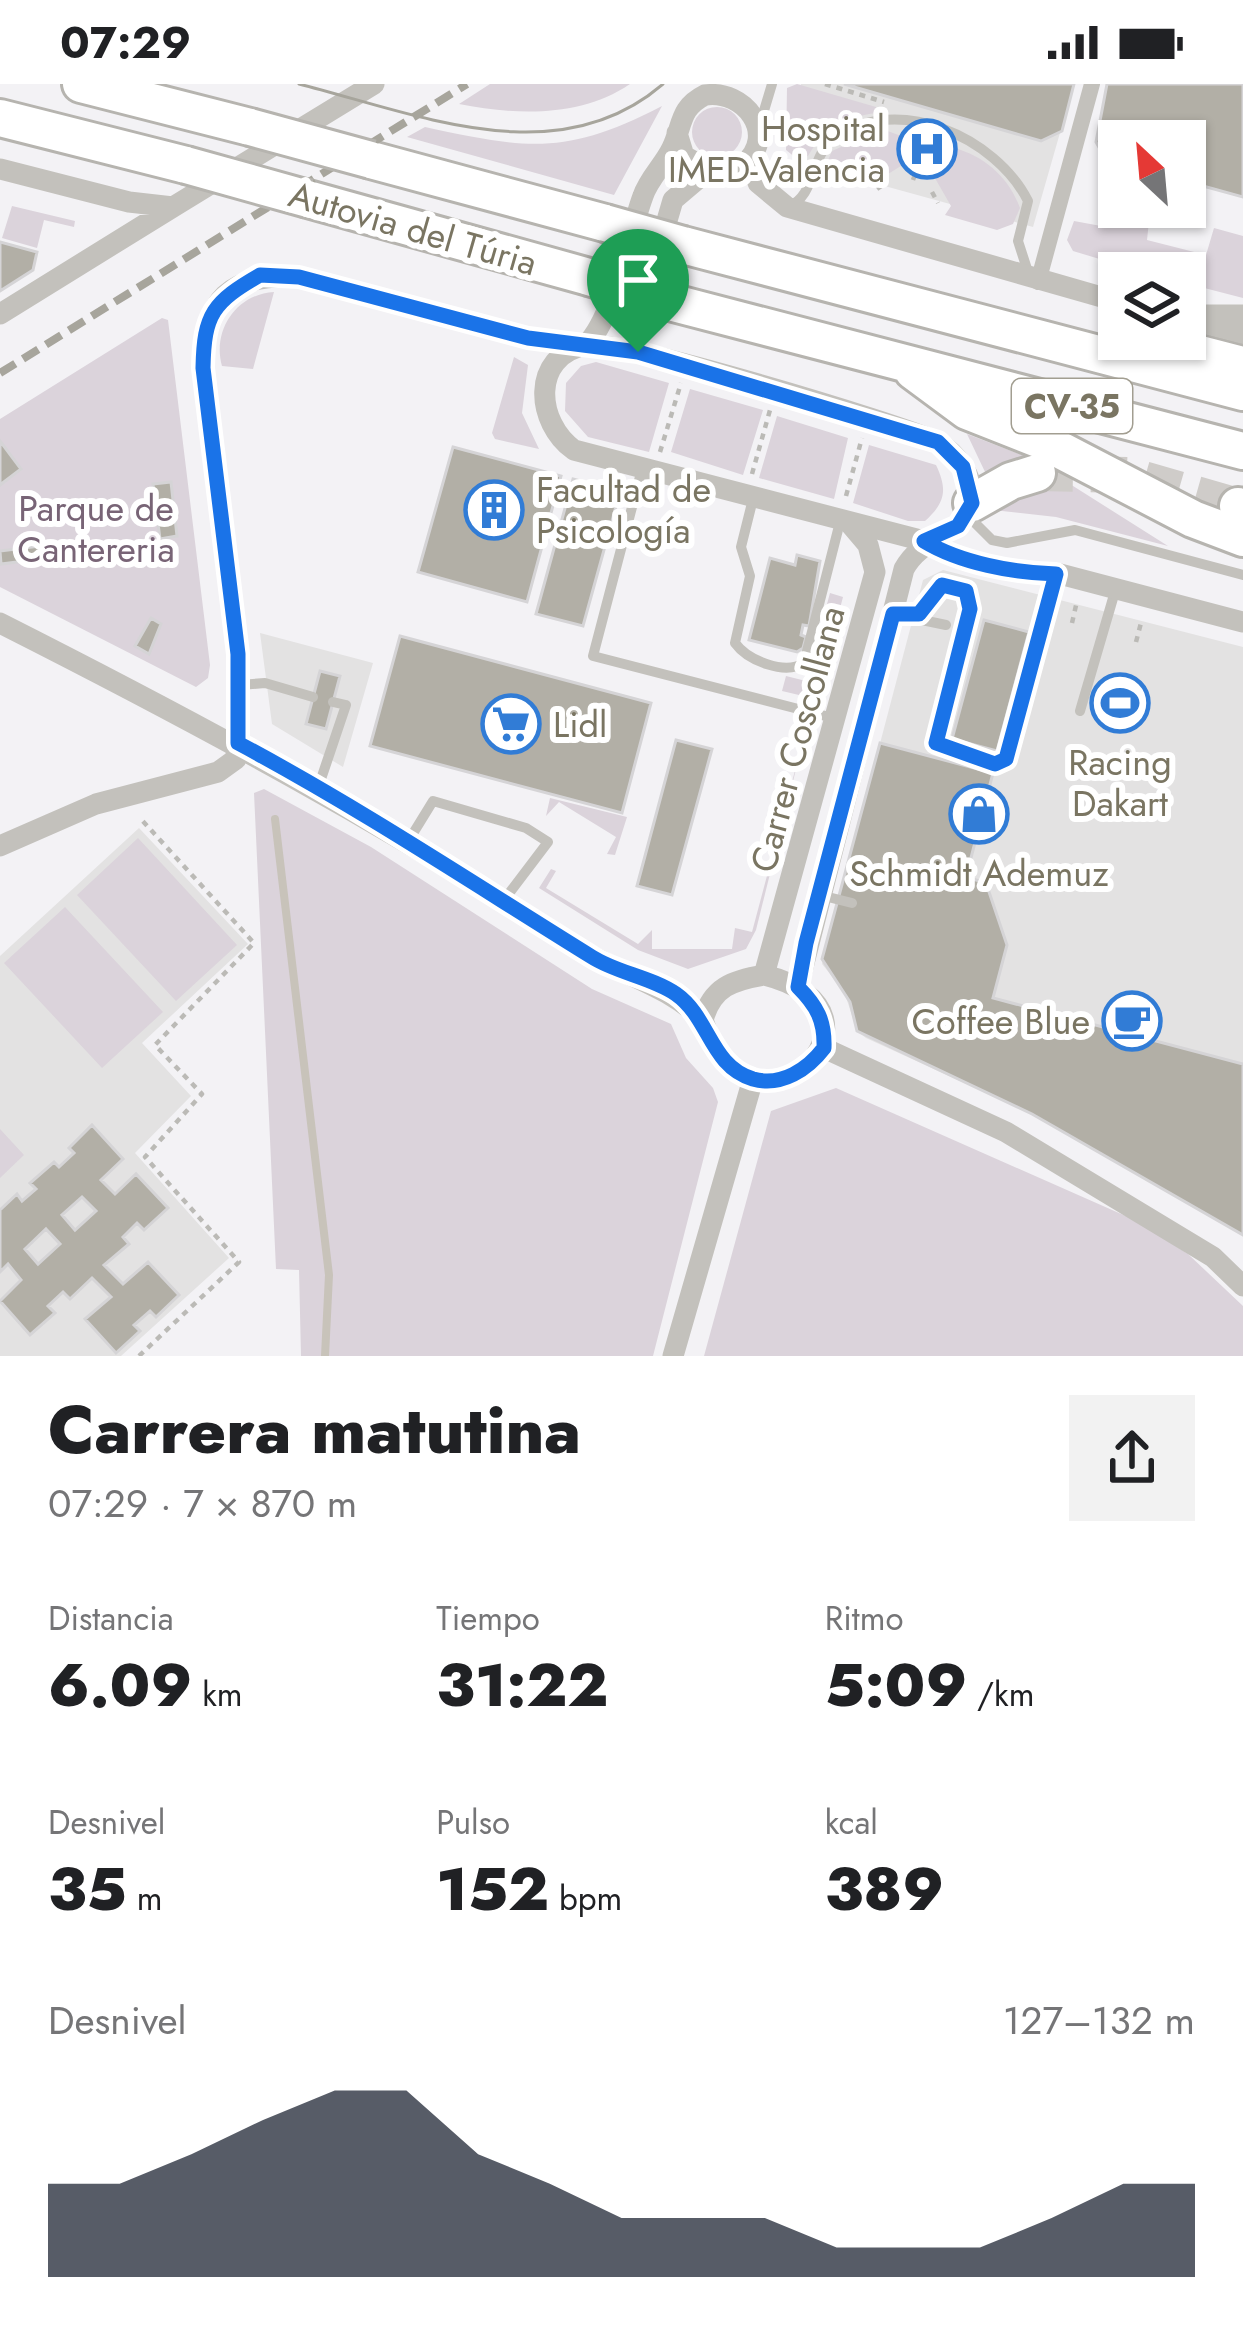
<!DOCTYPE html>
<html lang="es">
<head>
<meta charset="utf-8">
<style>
  body { margin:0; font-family:Jost,sans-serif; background:#f2f2f2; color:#202124; height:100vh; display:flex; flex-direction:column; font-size:45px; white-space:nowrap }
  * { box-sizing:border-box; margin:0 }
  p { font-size:39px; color:#757577 }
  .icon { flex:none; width:66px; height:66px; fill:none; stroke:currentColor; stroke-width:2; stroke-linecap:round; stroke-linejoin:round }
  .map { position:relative; height:1272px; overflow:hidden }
  .details { display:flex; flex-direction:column; background:#fff; flex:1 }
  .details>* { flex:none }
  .needle { width:78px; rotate:334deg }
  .controls { position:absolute; left:1098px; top:36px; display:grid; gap:24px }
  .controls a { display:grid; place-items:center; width:108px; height:108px; border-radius:0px; background:#fff; box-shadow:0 3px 9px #0004; font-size:60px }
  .pin { position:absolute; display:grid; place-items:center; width:102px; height:102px; color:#fff; margin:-123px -51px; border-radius:50% 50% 50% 0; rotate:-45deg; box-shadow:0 0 12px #0007 }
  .pin .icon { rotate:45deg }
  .round { display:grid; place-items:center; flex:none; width:126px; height:126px; border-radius:0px; background:#f2f2f2 }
  .summary { display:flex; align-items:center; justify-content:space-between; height:204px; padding:0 48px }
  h1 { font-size:66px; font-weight:800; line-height:90px }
  .stats { display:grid; grid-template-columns:repeat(3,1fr); gap:18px; height:204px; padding:12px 48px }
  .stats div { display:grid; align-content:center }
  .stats b { font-size:60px; font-weight:800 }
  .stats small { font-size:33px; font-weight:400 }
  .stats p { font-size:33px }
  .chart { height:336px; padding:24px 48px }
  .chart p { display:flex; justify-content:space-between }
  .chart svg { width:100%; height:216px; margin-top:12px; fill:#111827; opacity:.7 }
  .status { display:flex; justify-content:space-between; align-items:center; height:84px; padding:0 60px; background:#fff; direction:ltr }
  .status svg { height:33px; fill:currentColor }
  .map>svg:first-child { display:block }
  .built { fill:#e3e2e2 }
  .green { fill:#dbd3db }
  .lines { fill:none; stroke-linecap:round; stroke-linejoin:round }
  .stream { stroke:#c8c3ba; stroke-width:8 }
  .building { fill:#b2afa6; stroke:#d5d4d6; stroke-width:3; fill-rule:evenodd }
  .trunk-tunnel { stroke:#cfccc9; stroke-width:36; stroke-dasharray:36 18; stroke-linecap:butt }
  .trunk-casing { stroke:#b6b4af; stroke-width:42 }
  .path { stroke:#bbbab6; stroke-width:4.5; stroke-dasharray:6 6; stroke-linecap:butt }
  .service { stroke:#c3c1bc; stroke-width:10 }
  .pedestrian { stroke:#c3c1bc; stroke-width:16 }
  .minor { stroke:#c3c1bc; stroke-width:21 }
  .trunk { stroke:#fff; stroke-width:36 }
  .tram { stroke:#a7a59c; stroke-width:3 }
  .rail { stroke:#a7a59c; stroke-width:8; stroke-dasharray:18 9; stroke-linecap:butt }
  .trunk-bridge-casing { stroke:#b6b4af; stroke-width:42; stroke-linecap:butt }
  .trunk-bridge { stroke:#fff; stroke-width:36 }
  .route-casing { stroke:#fff; stroke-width:24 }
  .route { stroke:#1a73e8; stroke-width:15 }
  .labels { text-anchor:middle; stroke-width:12; stroke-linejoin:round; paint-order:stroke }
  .shield { fill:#fff; stroke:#a29e91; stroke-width:3 }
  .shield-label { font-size:33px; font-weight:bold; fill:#7a7562 }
  .poi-label { font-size:36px; fill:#7a7562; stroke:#fff; text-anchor:end }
  .street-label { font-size:36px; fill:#7a7562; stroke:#fff }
  .park-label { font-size:36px; fill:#786476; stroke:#fff }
</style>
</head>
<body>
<div class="status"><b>07:29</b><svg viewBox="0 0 49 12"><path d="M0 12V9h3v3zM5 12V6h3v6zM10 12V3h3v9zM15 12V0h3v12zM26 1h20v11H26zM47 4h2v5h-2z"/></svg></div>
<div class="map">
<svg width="1243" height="1272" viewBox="0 0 1243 1272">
  <rect width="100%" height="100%" fill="#f3f2f5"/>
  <path class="built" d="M801,0H1074L1033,143L794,77Z
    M943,486L1243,563V1151L1032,1030L866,954L857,947L844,907L822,880L923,496Z
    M260,549L373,579L343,683L272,640Z
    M139,744L248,860L142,959L191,1012L135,1069L229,1174L121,1272H0V872Z"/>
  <path class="green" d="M490,0H630C580,34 515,31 459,20Z
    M797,0L876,23V29C847,32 822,47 808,72L796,74L786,66L787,4Z
    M662,22L614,111L407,53L425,43C527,65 566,72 662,22Z
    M692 48a25 25 0 1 1 50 0a25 25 0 1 1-50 0Z
    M882,45L904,53V80L877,97L834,100L825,83L832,67Z
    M954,64C985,72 1009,94 1020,124L1013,140L997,146L945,131L951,122L928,82L937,67Z
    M1111,116L1119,123L1150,128L1147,156L1206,171L1214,144L1243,152V214L1185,199V189H1146L1073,167L1067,156L1074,137L1101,142Z
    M12,122L75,137L74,143L44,136L37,164L2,154Z
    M274,208L253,285L222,282C212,247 236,210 274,208Z
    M162,234L168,236L210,581L208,594L196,603L0,503V335Z
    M514,273L528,281L522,329L539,365L495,355L492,349Z
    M596,278L669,299L649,368L588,353L565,327L566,299L581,282Z
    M690,305L763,326L743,391L671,368Z
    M777,332L848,354L834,415L759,394Z
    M967,350L1027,373L986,390Z
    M869,361L936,381C948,406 945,419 925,437H908L853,419Z
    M1062,395L1168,462L1056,433L993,426L1039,397Z
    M830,509L843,513L816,615L782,607L786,592L806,597Z
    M805,649L756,846L746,865L688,885L638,866L539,804L551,785L556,787L546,804L638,860L652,846V865H732L735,844L752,848Z
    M264,705L371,763L592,905L671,940L686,974L713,1004L718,1018L653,1272H301L299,1186L276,1185L254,709Z
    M550,714L627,733L615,771L607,770L616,753L559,718L546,732Z
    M138,754L237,861L176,917L77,811Z
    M65,823L163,928L102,984L4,879Z
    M836,1004L1137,1137L1188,1170L1243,1222V1272H704L771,1027Z
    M0,1045L24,1071L0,1094Z"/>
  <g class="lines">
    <path class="stream" d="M275,735L329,1191L325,1272"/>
  </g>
  <path class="building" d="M1074,0L1062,47L1041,57L844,0Z
    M1107,0H1243V113L1185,97V57H1119V79L1105,74L1096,58Z
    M0,158L37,168L33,186L0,207Z
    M0,357L21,385L0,401Z
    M453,363L561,392L527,518L418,488Z
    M573,395L620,408L583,542L536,530Z
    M171,398L177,452L160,455L153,400Z
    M56,460L57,473L1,480L0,467Z
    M797,471L820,477L809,542L803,541L801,551L806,553L803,564L797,568L749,556L770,474L795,481Z
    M151,534L161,540L149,570L135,562Z
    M984,536L1029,548L997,667L952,655Z
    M400,552L651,619L622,729L370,662Z
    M320,587L340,592L326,645L306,640Z
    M676,656L712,665L672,811L637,802Z
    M880,659L993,689L966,793L986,799L1007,861L993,914L1243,980V1151L1032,1030L857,947L850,918L822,875Z
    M92,1041L123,1075L101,1096L115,1110L136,1090L168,1124L144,1146L137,1139L123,1153L129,1160L104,1181L123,1200L148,1178L179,1211L156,1233L150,1227L134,1241L140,1247L116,1269L85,1235L111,1213L92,1194L70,1215L63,1208L48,1222L55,1229L30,1251L0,1217L21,1196L8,1180L0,1188V1126L17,1110L22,1117L36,1105L30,1099L54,1078L59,1083L74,1069L69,1064ZM82,1113L96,1127L75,1146L62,1131ZM46,1145L60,1160L38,1180L25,1165Z"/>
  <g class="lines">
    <path class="trunk-tunnel" d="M1037,389L1129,391L1238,422"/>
    <defs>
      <path id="trunk" d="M81,0L250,43
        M0,34L186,81
        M371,76L605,139
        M308,115L589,193
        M683,161L1243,308
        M666,217L1243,367
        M1142,255L1243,281
        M913,287L967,327L1043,357L1193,435L1243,454
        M972,419L1011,397L1037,389
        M1238,422L1243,423"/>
    </defs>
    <use href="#trunk" class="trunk-casing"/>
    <path class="path" d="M825,0L884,18
      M913,96L927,57
      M877,105L887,98
      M932,108L938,119
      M660,368L681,299
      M752,390L770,326
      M846,412L862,354
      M1072,539L1077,517
      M1136,558L1142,535
      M139,1272L239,1178L145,1073L202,1010L155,961L254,859L140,734"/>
    <path class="service" d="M760,40L772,0
      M788,123C817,111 809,73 834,55C896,8 996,53 1028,117L1018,157L1028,188
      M642,385L593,572L837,635
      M753,415L741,463L750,492L735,559C748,577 785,591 804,579L840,438
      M967,431L992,456L1007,459L1075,446L1243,491
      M893,530L946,541
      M913,532L942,501L966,507L970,525L936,659L996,680L1006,675L1056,489
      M240,601L265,599L313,613
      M1080,627L1116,504
      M318,704L346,621L333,618
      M409,756L433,717L526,744L548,758L504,816
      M820,811L852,819"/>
    <path class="pedestrian" d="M1038,198L1092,0"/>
    <path class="minor" d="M751,74L758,99L787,123L1119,218
      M0,85L129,118L173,123L374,0
      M0,230L173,123
      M1196,231H1243
      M1185,234L1243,249
      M586,261C615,232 628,152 643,112C649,94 664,81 672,64C683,41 679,24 705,11C744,5 779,50 744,80L714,89L684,72L677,49
      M638,268L634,249L673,116L706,88
      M0,539C198,639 390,743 577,863C620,891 666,900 703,936
      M0,762L96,720L218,688L236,675L238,570L203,284C204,215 229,189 299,193L528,254L582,262
      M764,891L875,488L868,461L851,441
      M764,891C911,927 751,1082 703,936C712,903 733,896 764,891Z
      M798,903L904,485C922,451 966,450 972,418C976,395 956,368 937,358C898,339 617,255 586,261C530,272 536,339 574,366L924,457C960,479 1014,489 1056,489L1243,538
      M824,964L1006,1048L1213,1173L1243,1202
      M673,1272L753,995"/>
    <use href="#trunk" class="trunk"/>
    <path class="tram" d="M299,0C417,30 558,91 663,0"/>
    <path class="rail" d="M0,289L467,0"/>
    <defs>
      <path id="trunk-bridge" d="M250,43L371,76
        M186,81L308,115
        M605,139L683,161
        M589,193L666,217"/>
    </defs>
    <use href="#trunk-bridge" class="trunk-bridge-casing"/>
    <use href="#trunk-bridge" class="trunk-bridge"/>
  </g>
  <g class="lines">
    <defs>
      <path id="route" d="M260,191L299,193L528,254L638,268L938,358L963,383L972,419L958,442L924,457C960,479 1014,489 1056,490L1006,675L995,680L936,659L970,525L966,507L942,501L919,530H893L806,859L798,903C817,922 825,937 824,964C808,985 782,1003 753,995C710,982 710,934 676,910C651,893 617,889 592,873C474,800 360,724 238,659V570L203,284C204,230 213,218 260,191Z"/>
    </defs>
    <use href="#route" class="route-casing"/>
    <use href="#route" class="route"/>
  </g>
  <defs>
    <symbol id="hospital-ring" viewBox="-11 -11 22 22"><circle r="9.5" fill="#fff" stroke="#317cd6" stroke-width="1.5"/><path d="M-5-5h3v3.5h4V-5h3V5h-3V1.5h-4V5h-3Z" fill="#317cd6"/></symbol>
    <symbol id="building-ring" viewBox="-11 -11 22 22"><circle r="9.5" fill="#fff" stroke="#317cd6" stroke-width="1.5"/><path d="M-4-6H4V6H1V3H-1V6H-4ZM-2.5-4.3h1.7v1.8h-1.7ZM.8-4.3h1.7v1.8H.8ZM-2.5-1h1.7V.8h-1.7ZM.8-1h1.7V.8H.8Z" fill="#317cd6"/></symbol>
    <symbol id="stadium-ring" viewBox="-11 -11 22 22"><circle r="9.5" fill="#fff" stroke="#317cd6" stroke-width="1.5"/><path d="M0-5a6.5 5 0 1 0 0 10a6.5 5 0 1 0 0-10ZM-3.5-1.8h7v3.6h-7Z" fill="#317cd6"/></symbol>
    <symbol id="supermarket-ring" viewBox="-11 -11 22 22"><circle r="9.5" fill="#fff" stroke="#317cd6" stroke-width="1.5"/><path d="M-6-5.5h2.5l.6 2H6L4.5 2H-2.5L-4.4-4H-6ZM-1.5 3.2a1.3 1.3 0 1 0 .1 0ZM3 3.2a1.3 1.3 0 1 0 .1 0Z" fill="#317cd6"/></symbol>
    <symbol id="shop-ring" viewBox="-11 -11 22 22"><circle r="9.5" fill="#fff" stroke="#317cd6" stroke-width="1.5"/><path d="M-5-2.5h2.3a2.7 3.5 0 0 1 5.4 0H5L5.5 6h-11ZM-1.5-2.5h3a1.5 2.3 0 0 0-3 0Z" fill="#317cd6"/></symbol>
    <symbol id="cafe-ring" viewBox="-11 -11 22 22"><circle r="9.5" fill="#fff" stroke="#317cd6" stroke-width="1.5"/><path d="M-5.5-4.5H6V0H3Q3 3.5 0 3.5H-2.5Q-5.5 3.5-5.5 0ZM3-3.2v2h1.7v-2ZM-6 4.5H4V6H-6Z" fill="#317cd6"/></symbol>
  </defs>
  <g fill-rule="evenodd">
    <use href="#hospital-ring" x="894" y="32" width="66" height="66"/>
    <use href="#building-ring" x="461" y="393" width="66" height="66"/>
    <use href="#stadium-ring" x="1087" y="586" width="66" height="66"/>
    <use href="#supermarket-ring" x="478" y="607" width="66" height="66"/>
    <use href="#shop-ring" x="946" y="697" width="66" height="66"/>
    <use href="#cafe-ring" x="1099" y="904" width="66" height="66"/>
  </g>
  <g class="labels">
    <rect class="shield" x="1012" y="295" width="120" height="54" rx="9"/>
    <g class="shield-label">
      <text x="1072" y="334">CV-35</text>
    </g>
    <g class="poi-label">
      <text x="885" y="57">Hospital<tspan x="885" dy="41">IMED-Valencia</tspan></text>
      <text x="536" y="418" text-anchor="start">Facultad de<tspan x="536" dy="41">Psicología</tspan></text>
      <text x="553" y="653" text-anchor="start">Lidl</text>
      <text x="1120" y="691" text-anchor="middle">Racing<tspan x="1120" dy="41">Dakart</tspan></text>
      <text x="979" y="802" text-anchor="middle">Schmidt Ademuz</text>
      <text x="1090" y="950">Coffee Blue</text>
    </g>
    <g class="street-label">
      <text transform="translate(413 144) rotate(16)" y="13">Autovia del Túria</text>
      <text transform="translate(797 655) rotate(-75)" y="13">Carrer Coscollana</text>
    </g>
    <g class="park-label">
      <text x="96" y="437">Parque de<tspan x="96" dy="41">Cantereria</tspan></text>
    </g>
  </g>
</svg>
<div class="controls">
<a><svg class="needle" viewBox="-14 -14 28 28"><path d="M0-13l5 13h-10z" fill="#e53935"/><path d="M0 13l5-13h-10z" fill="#757577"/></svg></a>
<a><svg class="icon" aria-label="layers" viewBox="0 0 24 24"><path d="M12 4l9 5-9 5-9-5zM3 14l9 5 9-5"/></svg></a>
</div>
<div class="pin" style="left:638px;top:268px;background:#1e9e55"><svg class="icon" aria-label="arrive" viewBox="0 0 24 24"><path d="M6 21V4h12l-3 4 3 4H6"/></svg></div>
</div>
<section class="details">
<div class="summary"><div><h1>Carrera matutina</h1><p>07:29 · 7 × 870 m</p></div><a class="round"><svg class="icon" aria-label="share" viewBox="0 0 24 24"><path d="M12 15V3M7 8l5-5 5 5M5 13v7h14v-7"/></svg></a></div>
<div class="stats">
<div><p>Distancia</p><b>6.09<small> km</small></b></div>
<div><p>Tiempo</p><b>31:22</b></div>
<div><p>Ritmo</p><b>5:09<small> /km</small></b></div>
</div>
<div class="stats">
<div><p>Desnivel</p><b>35<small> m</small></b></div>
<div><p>Pulso</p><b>152<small> bpm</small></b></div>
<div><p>kcal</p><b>389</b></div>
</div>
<div class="chart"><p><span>Desnivel</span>127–132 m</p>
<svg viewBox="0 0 160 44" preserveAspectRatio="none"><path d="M0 44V25L10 25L20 19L30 12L40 6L50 6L60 19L70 25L80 32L90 32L100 32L110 38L120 38L130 38L140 32L150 25L160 25V44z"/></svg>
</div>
</section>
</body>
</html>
